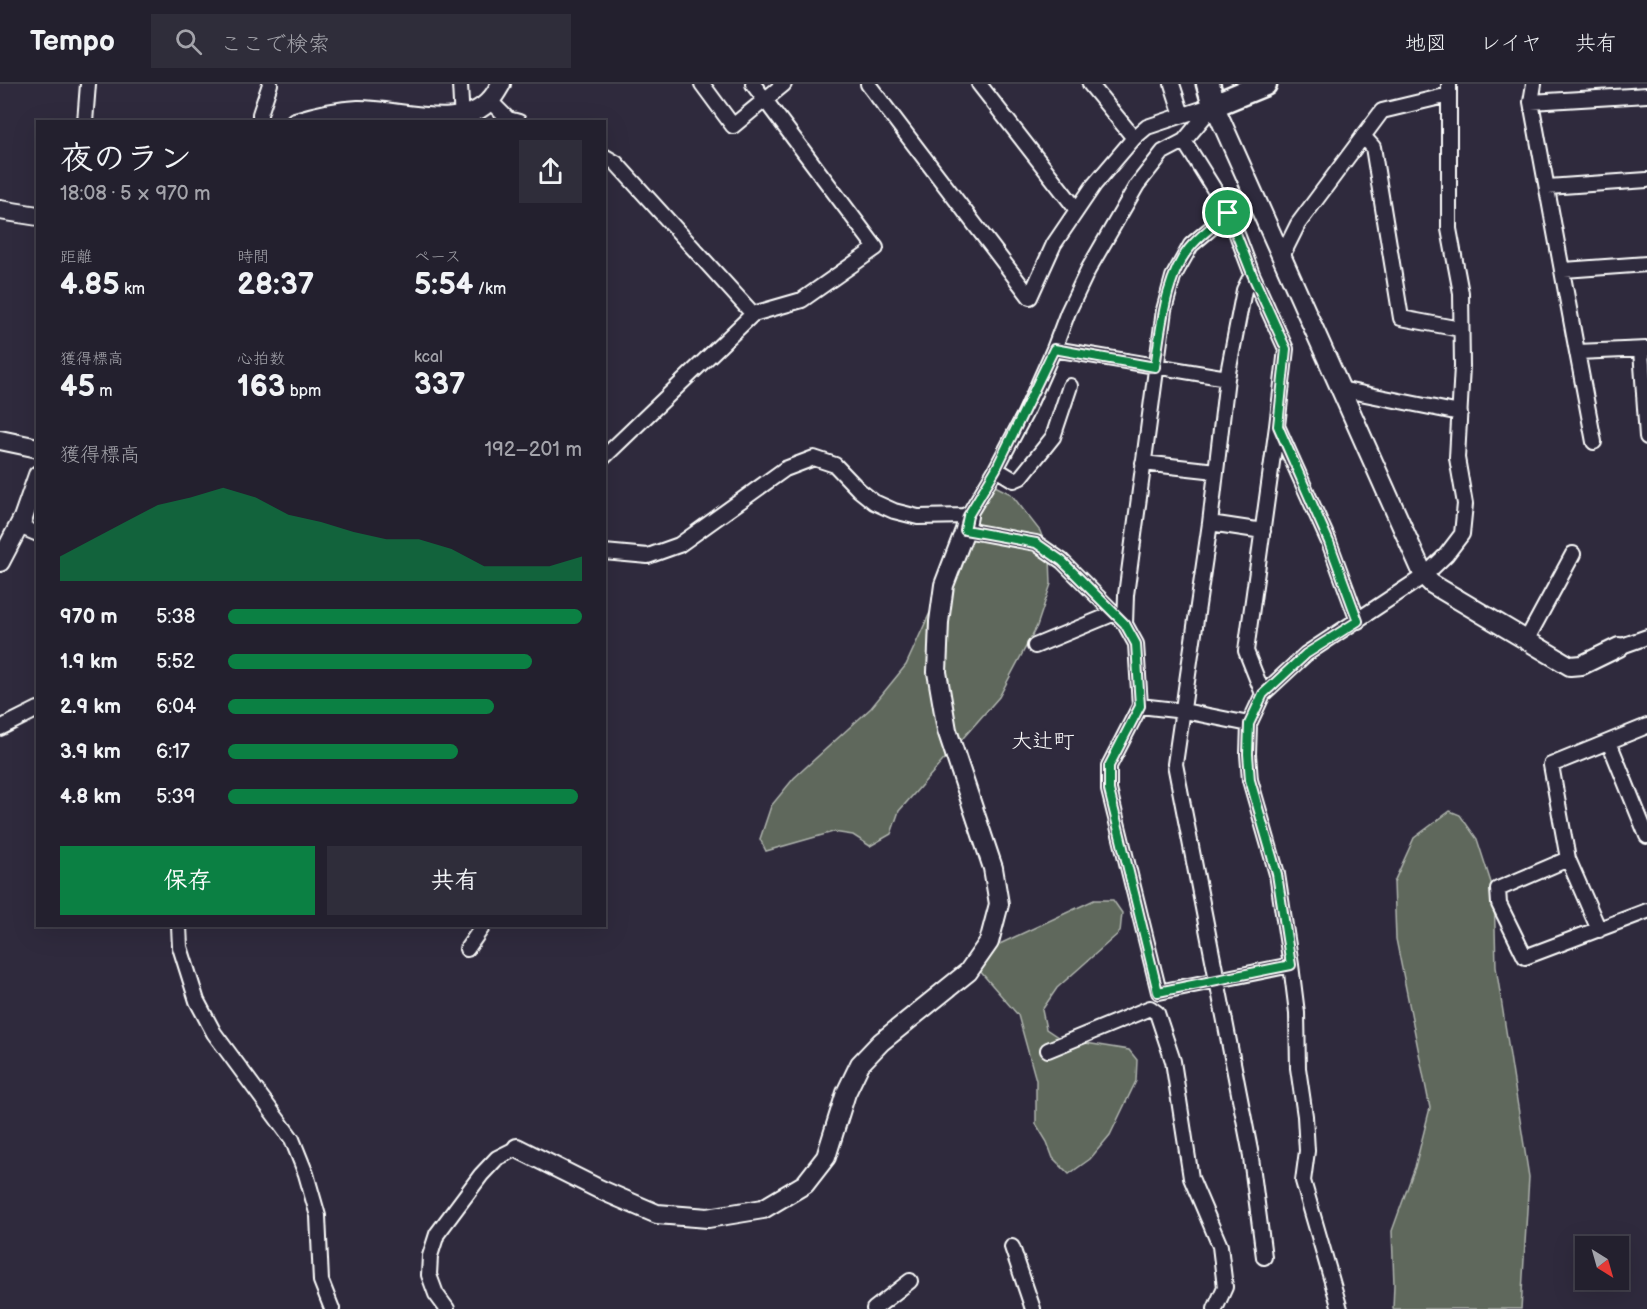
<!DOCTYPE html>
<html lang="ja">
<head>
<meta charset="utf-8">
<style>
  body { margin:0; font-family:"Balsamiq Sans","Klee One",sans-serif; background:#2f2d3a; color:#f1f3f6; height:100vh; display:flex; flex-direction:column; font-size:22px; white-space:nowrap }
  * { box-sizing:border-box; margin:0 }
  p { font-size:20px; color:#a3a3aa }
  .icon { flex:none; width:33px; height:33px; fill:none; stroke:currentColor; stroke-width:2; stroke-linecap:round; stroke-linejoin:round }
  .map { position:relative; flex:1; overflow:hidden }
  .side { position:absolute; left:36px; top:36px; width:570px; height:807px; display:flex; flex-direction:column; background:#23202e; border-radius:0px; box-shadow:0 6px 24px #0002,0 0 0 2px #403e4a }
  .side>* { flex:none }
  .needle { width:39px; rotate:143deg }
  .tools { position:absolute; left:1575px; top:1152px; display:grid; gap:12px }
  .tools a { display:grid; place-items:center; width:54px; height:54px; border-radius:0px; background:#23202e; box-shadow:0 6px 24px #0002,0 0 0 2px #403e4a; font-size:30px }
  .pin { position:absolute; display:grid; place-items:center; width:51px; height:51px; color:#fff; margin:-26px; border:3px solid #fff; border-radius:50%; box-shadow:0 2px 6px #0007 }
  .round { display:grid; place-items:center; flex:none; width:63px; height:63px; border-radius:0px; background:#2f2d3a }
  .headline { display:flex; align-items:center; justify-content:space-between; height:102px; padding:0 24px }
  h1 { font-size:33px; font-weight:700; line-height:45px }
  .stats { display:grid; grid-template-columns:repeat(3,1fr); gap:9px; height:102px; padding:6px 24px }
  .stats div { display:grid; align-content:center }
  .stats b { font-size:30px; font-weight:700 }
  .stats small { font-size:16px; font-weight:400 }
  .stats p { font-size:16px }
  .chart { height:168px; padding:12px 24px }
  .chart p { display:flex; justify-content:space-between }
  .chart svg { width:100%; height:108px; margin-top:6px; fill:#0b8043; opacity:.7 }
  .button { display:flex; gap:12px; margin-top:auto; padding:12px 24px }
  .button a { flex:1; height:69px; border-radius:0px; background:#0b8043; color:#fff; font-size:24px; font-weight:700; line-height:69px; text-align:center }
  .button a+a { background:#2f2d3a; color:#f1f3f6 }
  ul { padding:0 24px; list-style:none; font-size:20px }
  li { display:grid; grid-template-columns:96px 72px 1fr; align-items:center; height:45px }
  li i { height:15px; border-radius:8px; background:#0b8043 }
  header { display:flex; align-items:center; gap:36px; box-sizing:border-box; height:84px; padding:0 30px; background:#23202e; border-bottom:2px solid #403e4a }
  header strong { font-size:28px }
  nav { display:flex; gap:33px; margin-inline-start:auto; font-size:21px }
  .search { width:420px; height:54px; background:#2f2d3a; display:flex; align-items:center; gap:15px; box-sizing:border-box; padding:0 21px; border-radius:0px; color:#a3a3aa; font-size:22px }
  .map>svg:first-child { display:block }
  .green { fill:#5e675b; stroke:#aeb3ad; stroke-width:1.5 }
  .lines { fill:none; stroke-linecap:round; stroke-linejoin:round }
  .minor-casing { stroke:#fff; stroke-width:18 }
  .tertiary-casing { stroke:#fff; stroke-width:22 }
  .primary-casing { stroke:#fff; stroke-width:27 }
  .minor { stroke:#2f2a3d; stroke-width:14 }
  .tertiary { stroke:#2f2a3d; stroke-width:18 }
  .primary { stroke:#2f2a3d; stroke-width:22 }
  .route-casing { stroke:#fff; stroke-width:12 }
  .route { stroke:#0b8043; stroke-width:8 }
  .labels { text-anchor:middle; stroke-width:4.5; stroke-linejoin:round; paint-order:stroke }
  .quarter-label { font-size:21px; fill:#fff; stroke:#2f2a3d }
</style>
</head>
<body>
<header>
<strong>Tempo</strong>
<div class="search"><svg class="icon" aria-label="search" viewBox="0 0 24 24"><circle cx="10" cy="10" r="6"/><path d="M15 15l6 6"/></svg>ここで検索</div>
<nav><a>地図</a><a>レイヤ</a><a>共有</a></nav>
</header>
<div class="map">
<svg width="1647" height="1225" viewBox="0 0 1647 1225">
  <rect width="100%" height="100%" fill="#2f2a3d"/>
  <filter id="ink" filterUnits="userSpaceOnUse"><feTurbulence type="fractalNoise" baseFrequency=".0167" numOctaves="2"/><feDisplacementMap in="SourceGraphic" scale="12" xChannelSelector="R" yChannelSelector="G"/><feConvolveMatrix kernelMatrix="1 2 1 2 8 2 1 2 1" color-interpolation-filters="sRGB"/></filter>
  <g filter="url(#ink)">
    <path class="green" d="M993,401L1011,410L1040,447L1050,474L1051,500L1037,542L999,613L899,727L891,750L870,762L853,751L833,748L766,767L760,755L771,722L794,694L871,624L906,581L938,511L961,431Z
      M1450,727L1460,731L1477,755L1494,808L1496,883L1529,1093L1521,1225H1393L1394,1200L1392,1147L1415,1083L1430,1024L1396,855L1394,798L1414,754Z
      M1094,816H1113L1122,829L1120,848L1057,904L1042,926L1046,945L1061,955L1129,966L1137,976L1136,997L1110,1051L1090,1075L1069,1090L1053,1074L1047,1058L1036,1040V996L1018,931L973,879L989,865Z"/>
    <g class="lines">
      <defs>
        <path id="minor" d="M460,0L462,38
          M702,0L733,42L784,0
          M868,0L1030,213L1054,160L1094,101L1134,54L1147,43L1214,21
          M979,0L1077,126
          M1090,0L1134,54
          M1172,0L1182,31
          M1534,0L1531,18L1577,268L1647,265
          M490,17L508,35L519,38
          M1531,18L1647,11
          M85,38L88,0
          M260,38V30L270,0
          M1363,52L1373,63L1401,234L1460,245
          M1184,57L1229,129L1252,190L1286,265L1277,342
          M604,72L616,79L753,230
          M1548,103L1647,96
          M1229,129L1191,161L1173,193L1164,226L1126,511L1125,540L1136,560L1140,622L1109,682V706L1159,908L1291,881
          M1282,172L1298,140L1382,27L1449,11
          M1564,186L1647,180
          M1252,190L1244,206L1227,294L1210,439L1175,680L1250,1066L1264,1173
          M1054,265L1227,294
          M1641,266L1647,353
          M1577,268L1594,358
          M1340,305L1460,329
          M604,373L753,230L802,216L876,164L753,0
          M1143,379L1216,387
          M996,385L1014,396L1021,393L1053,353L1070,302
          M1210,439L1263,447
          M19,442L38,450
          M965,446L1036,459L1062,477L1125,540
          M604,468L648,472L679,461L785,385L814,374L835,381L859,406L874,418L894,427L918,433L968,432L996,385L1025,330L1054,265L1068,228L1088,186L1137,101L1163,68L1184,57L1214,21
          M1527,555L1573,470
          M1035,562L1115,529
          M1619,563L1647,553
          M1263,610L1246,567L1277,342L1329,458L1358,537
          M1140,622L1184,627L1249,640
          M1647,642L1551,681L1568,775L1498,805L1499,820L1525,873L1647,827
          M0,644L38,625
          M1609,658L1647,752
          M1568,775L1599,846
          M179,842L180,863L197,917L214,949L292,1055L306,1090L318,1132L321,1197L332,1225
          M467,865L483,842
          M1048,966L1150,924L1157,929L1173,977L1191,1094L1220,1162L1225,1203L1215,1225
          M1012,1163L1033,1225
          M447,1225L436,1210L429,1191L430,1172L437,1150L481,1091L497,1074L517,1064
          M874,1225L910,1197
          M1340,1225L1303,1097L1307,1067L1305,1032L1298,984L1297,929L1291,881L1277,790L1250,696L1248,670L1249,640L1263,610L1306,570L1424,492L1446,471L1462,450L1465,420L1457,374L1462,282L1461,209L1449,145V0"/>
        <path id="tertiary" d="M1214,21L1424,492L1432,500L1570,582L1582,581L1619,563
          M295,38C315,32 337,27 358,26C397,25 462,50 491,15C495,11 498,5 501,0
          M0,126L38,132
          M0,356L38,364
          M0,478L23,434L38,391
          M517,1064L599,1105L657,1130L708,1134L763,1125L805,1100L826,1073L846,1009L860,980L881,958L968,888L989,858L999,820L993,784L947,646L937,588L939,538L944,501L965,446L968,432"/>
        <path id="primary" d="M1208,0L1214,21L1265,0"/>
      </defs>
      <use href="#minor" class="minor-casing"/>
      <use href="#tertiary" class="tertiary-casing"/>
      <use href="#primary" class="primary-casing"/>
      <use href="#minor" class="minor"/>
      <use href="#tertiary" class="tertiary"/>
      <use href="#primary" class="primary"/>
    </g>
  </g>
  <g class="lines" filter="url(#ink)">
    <defs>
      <path id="route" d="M1228,129L1252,190L1286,265L1278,342L1329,458L1358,537L1306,570L1263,610L1249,640L1248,670L1250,696L1277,790L1291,881L1158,908L1109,706V682L1140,622L1136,560L1125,540L1062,477L1036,459L965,446L968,432L996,385L1054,265L1155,283C1161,245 1165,189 1193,160C1203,149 1217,139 1228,129Z"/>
    </defs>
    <use href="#route" class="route-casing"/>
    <use href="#route" class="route"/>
  </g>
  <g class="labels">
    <g class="quarter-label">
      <text x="1043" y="664">大辻町</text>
    </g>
  </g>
</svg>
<div class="tools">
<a><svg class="needle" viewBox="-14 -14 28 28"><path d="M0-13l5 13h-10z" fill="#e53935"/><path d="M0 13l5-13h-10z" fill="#a3a3aa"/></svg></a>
</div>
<div class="pin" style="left:1228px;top:129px;background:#1e9e55"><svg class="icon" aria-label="arrive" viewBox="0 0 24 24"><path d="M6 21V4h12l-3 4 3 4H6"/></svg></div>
<section class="side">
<div class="headline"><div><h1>夜のラン</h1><p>18:08 · 5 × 970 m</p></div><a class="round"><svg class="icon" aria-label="share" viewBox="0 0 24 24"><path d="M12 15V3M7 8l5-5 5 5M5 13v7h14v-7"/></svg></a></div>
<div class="stats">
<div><p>距離</p><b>4.85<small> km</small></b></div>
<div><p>時間</p><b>28:37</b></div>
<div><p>ペース</p><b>5:54<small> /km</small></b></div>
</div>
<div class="stats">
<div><p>獲得標高</p><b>45<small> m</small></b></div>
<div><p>心拍数</p><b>163<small> bpm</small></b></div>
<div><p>kcal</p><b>337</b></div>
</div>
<div class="chart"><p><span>獲得標高</span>192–201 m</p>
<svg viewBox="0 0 160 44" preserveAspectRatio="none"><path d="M0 44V34L10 27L20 20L30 13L40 10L50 6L60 10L70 17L80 20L90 24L100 27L110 27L120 31L130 38L140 38L150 38L160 34V44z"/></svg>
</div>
<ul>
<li><b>970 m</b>5:38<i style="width:100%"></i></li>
<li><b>1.9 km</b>5:52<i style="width:86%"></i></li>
<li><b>2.9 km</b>6:04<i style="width:75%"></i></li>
<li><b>3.9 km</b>6:17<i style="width:65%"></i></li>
<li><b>4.8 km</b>5:39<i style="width:99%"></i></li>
</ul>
<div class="button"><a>保存</a><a>共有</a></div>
</section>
</div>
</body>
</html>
